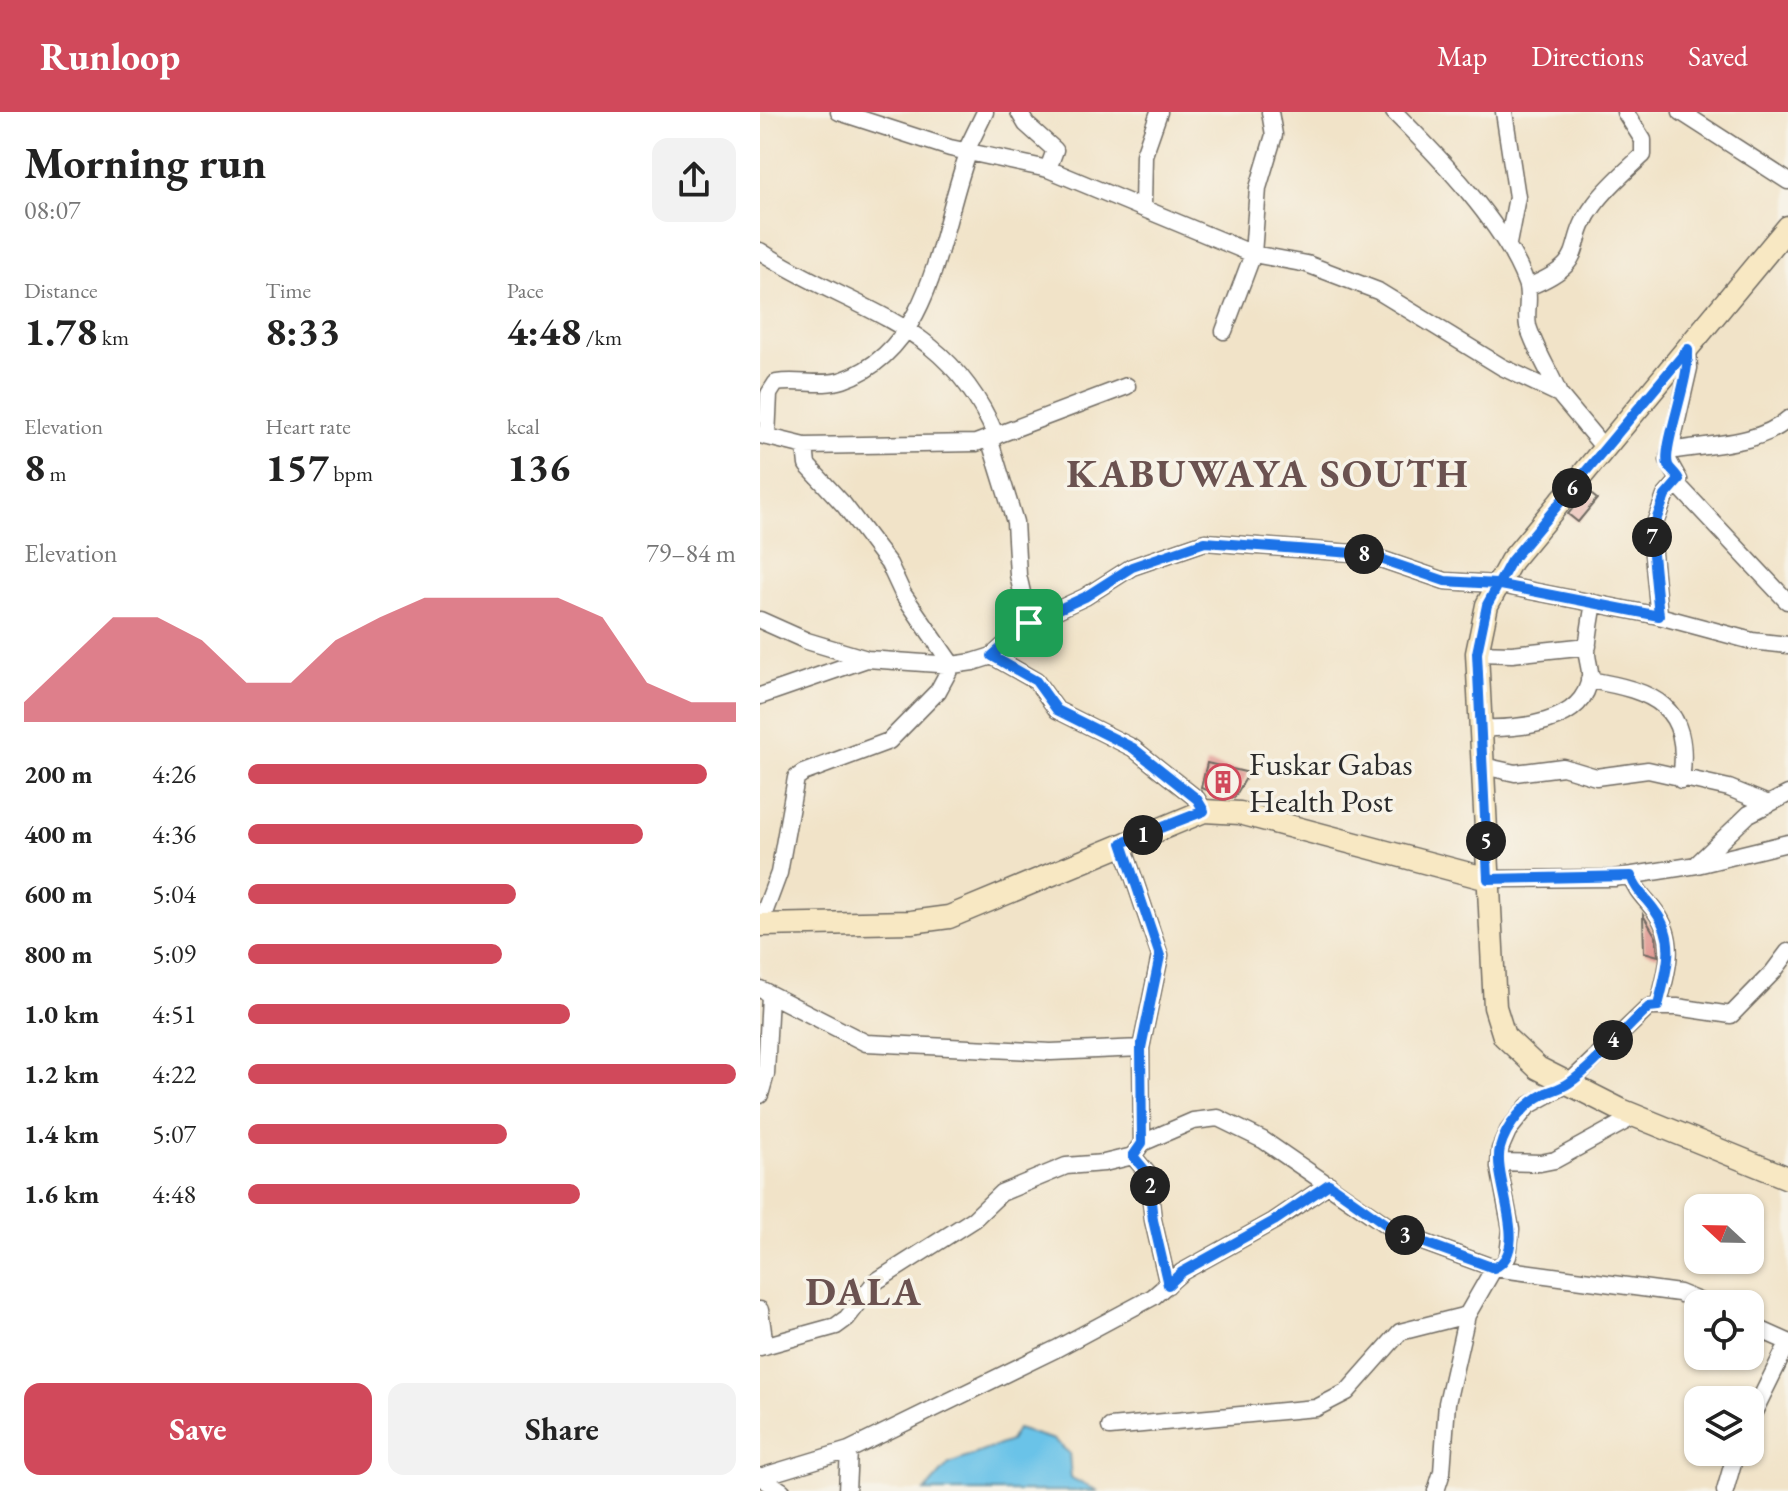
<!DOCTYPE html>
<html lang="en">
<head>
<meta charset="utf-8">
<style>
  body { margin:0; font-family:"EB Garamond",serif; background:#f2f2f2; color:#222; height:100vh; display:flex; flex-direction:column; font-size:30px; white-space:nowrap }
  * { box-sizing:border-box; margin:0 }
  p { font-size:26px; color:#767676 }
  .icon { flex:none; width:44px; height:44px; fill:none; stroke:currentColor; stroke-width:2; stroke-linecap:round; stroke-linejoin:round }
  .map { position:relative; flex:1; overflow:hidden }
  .drawer { display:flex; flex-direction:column; background:#fff; width:760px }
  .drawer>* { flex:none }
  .needle { width:52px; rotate:292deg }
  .fabs { position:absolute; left:924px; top:1082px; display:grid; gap:16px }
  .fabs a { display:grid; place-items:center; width:80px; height:80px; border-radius:16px; background:#fff; box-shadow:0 2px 6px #0004; font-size:40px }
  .pin { position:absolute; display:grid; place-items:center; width:68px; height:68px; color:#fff; margin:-34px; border-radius:16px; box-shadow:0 4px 12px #0006 }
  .km { position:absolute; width:40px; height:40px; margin:-20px; border-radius:50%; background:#222; color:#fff; font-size:22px; line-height:40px; text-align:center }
  .round { display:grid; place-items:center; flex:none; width:84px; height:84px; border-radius:16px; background:#f2f2f2 }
  .summary { display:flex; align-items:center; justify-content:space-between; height:136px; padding:0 24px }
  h1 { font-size:44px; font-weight:700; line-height:60px }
  .metrics { display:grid; grid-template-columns:repeat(3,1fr); gap:12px; height:136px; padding:8px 24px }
  .metrics div { display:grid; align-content:center }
  .metrics b { font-size:40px; font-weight:700 }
  .metrics small { font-size:22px; font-weight:400 }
  .metrics p { font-size:22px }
  .chart { height:224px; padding:16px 24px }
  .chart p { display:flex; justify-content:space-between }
  .chart svg { width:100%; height:144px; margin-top:8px; fill:#d1495b; opacity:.7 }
  .primary-button { display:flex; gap:16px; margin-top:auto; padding:16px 24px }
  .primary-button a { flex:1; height:92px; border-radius:16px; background:#d1495b; color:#fff; font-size:32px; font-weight:700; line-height:92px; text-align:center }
  .primary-button a+a { background:#f2f2f2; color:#222 }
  ul { padding:0 24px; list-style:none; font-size:26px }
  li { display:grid; grid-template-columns:128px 96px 1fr; align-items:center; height:60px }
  li i { height:20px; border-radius:10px; background:#d1495b }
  header { display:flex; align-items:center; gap:48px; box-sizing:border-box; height:112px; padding:0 40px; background:#d1495b; color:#fff }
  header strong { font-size:38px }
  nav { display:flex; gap:44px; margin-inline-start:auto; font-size:28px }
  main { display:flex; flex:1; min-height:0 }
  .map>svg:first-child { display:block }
  .water { fill:#6bc3e8; stroke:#4b778a; stroke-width:2 }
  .building { fill:#e19b95 }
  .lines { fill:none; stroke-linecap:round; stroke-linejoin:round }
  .street-casing { stroke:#706b62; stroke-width:19 }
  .secondary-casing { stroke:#706b62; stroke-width:25 }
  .street { stroke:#fff; stroke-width:16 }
  .secondary { stroke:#f8e8c3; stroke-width:22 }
  .route-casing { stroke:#fff; stroke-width:16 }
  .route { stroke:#1a73e8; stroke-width:10 }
  .labels { text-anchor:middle; stroke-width:7; stroke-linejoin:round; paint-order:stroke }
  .poi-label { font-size:32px; fill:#2b2b2b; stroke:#f7f3e8; text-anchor:start }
  .district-label { font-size:40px; font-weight:bold; letter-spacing:2px; fill:#6b5250; stroke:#f7f3e8 }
</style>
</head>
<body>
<header>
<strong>Runloop</strong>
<nav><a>Map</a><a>Directions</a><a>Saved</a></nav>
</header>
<main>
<section class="drawer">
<div class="summary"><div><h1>Morning run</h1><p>08:07</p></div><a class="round"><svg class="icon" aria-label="share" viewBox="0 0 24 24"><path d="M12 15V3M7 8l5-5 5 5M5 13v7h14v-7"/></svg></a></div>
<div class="metrics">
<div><p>Distance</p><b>1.78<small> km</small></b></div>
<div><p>Time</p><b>8:33</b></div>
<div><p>Pace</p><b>4:48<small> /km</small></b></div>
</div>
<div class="metrics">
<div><p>Elevation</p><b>8<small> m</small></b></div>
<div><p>Heart rate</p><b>157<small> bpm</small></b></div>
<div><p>kcal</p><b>136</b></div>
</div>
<div class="chart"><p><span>Elevation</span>79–84 m</p>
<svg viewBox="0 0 160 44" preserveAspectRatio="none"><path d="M0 44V38L10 25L20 12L30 12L40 19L50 32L60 32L70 19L80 12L90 6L100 6L110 6L120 6L130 12L140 32L150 38L160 38V44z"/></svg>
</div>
<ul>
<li><b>200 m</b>4:26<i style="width:94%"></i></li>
<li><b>400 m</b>4:36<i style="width:81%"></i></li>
<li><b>600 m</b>5:04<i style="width:55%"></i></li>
<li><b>800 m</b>5:09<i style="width:52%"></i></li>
<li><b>1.0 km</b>4:51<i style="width:66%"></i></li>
<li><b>1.2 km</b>4:22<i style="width:100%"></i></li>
<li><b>1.4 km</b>5:07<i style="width:53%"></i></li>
<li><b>1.6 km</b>4:48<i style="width:68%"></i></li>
</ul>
<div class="primary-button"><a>Save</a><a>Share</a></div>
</section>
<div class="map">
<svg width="1028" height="1379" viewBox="0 0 1028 1379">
  <rect width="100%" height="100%" fill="#f7f3e8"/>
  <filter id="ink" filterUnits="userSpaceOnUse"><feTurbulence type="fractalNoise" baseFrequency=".0125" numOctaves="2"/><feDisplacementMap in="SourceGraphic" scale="16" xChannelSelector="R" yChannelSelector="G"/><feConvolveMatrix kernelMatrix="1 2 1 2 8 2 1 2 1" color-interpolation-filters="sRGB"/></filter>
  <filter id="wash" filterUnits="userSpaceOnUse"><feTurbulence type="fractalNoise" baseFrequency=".006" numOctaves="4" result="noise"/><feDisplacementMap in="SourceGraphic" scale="32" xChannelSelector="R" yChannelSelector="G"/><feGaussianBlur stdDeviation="1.8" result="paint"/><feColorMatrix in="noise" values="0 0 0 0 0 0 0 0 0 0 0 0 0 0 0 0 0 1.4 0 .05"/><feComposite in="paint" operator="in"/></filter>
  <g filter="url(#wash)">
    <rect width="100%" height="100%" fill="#f1e3c8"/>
    <path class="water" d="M257,1317L294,1328L309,1341L311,1366L338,1379H165L189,1352L250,1329Z"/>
    <g id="blocks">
      <path class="building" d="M827,379L837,387L818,410L808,402Z
        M447,651L489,661L474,686L441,676Z
        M883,803L896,825L898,844L884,840Z"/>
    </g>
  </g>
  <g filter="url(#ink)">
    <use href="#blocks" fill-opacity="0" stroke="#706b62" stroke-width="2"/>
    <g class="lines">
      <defs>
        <path id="street" d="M79,0L190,36L288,57L493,142L547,152L618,179L742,255L799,282L844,336
          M259,0L266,12L295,38L288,57
          M634,0C678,44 745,113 766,171C771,184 765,200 768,214C775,237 790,260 799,282
          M744,0L757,85L748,132
          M921,0L1028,69
          M206,39L225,0
          M383,95L384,43L399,0
          M0,139C95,201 187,207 236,324
          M768,175C834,148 802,135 835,92C848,74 867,58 883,43V28L865,0
          M464,219L493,142L498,76L514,23L510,0
          M0,323L45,334L216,331L367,274
          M7,325L9,282L16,271C37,267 62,275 83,268C175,236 179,117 209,39
          M229,326L255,410L258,463L269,511
          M45,334L47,353L84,393L129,452L143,482L192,553
          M910,339C947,332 1000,333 1028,307
          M917,372L1027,489
          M899,504L891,422L905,384L919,368L908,348L929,256L928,237
          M0,508L47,529L107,547L192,553L213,550L232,544L269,511L325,485L372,455L445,430L606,442L685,469L736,472L899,504L992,529L1028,533
          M717,541L752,542L828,534
          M232,544L276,569L297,598L373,636L437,687L444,699
          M829,568C894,579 932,593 921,668
          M0,584L107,547
          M721,616C756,617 824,613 830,565C831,557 827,549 827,541C828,524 831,508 834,491
          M723,654L755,661L803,655L836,665L888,658L969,676L1006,691
          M362,731L400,844L381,936L382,1031L373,1044L388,1062L393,1108L408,1173
          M938,751L989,702L1028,682
          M871,764C876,779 885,786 895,799C918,829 907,860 898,894
          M728,767L854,766L937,753L1028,731
          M0,812L19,761L36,666L43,661L129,629L178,579L192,553
          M0,877L106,931L291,940L381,936
          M0,983L6,962L10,883
          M382,1031L433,1009L458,1006L503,1028L638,1121L734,1156L919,1181L946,1192
          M740,1050L780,1051L795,1048L875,1004
          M0,1198L5,1234
          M990,1213L1028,1230
          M0,1235L76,1214L87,1206L115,1170L214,1107L241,1081L306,1054L344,1051L373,1044
          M990,1308L1028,1231
          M350,1315L556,1296L587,1280L640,1220L707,1203
          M0,1365L89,1338L296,1237L393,1185L422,1160L514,1109L569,1072
          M0,1365L22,1379
          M87,1379L89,1338
          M676,1379L682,1360L687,1291L707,1203L734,1156L743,1152L748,1144L751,1117L739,1055L740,1037L748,1019L768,994L808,972L889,895H917L971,903L1013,860L1028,840
          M965,1379L976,1340"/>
        <path id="secondary" d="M1028,115L751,449L727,493L717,541L735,895L744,924L778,956L861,998L1028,1066
          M0,813L151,810L189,805L444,699L480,701L728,767"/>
      </defs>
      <use href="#street" class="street-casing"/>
      <use href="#secondary" class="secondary-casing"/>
      <use href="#street" class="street"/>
      <use href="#secondary" class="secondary"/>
    </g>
  </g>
  <g class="lines" filter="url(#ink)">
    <defs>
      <path id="route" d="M269,511L232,544L276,569L297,598L373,636L437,687L444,699L362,731L400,844L381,936L382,1031L373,1044L388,1062L393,1108L408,1173L422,1160L514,1109L569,1072L638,1121L734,1156C772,1139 732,1067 740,1036C746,1013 766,991 786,981C794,978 802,976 809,971C838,951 862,919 889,895L898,894C906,860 918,829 895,799C886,786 876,779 871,764L728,767L717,541L727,493L751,449L928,237C930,268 902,335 908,353C910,358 917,362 919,368L905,384L891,422L899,504L736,472L685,469L606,442L445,430L372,455L325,485L269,511"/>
    </defs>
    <use href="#route" class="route-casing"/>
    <use href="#route" class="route"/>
  </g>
  <defs>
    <symbol id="building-ring" viewBox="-11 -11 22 22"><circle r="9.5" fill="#f7f3e8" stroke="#d1495b" stroke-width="1.5"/><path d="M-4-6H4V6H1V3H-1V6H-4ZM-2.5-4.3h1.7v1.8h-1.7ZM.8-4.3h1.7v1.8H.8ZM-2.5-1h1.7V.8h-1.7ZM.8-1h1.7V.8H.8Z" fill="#d1495b"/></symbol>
  </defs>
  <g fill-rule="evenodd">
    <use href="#building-ring" x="443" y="650" width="40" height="40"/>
  </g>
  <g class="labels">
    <g class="poi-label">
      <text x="489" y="663">Fuskar Gabas<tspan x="489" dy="37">Health Post</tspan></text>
    </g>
    <g class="district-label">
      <text x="508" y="375">KABUWAYA SOUTH</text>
      <text x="104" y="1193">DALA</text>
    </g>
  </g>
</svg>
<div class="fabs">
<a><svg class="needle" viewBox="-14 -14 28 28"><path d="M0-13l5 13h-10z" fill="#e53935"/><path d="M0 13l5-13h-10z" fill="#767676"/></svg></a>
<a><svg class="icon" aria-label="locate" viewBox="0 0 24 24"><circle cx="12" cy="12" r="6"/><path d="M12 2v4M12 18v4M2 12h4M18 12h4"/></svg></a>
<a><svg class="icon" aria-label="layers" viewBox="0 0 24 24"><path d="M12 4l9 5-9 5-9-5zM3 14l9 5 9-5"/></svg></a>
</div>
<div class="pin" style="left:269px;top:511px;background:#1e9e55"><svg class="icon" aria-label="arrive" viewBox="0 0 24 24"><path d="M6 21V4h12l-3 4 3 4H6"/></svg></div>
<b class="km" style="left:383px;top:723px">1</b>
<b class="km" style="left:390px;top:1074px">2</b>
<b class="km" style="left:645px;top:1123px">3</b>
<b class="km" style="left:853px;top:928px">4</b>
<b class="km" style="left:726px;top:729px">5</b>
<b class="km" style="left:812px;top:376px">6</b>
<b class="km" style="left:892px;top:425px">7</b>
<b class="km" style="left:604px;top:442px">8</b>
</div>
</main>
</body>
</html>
